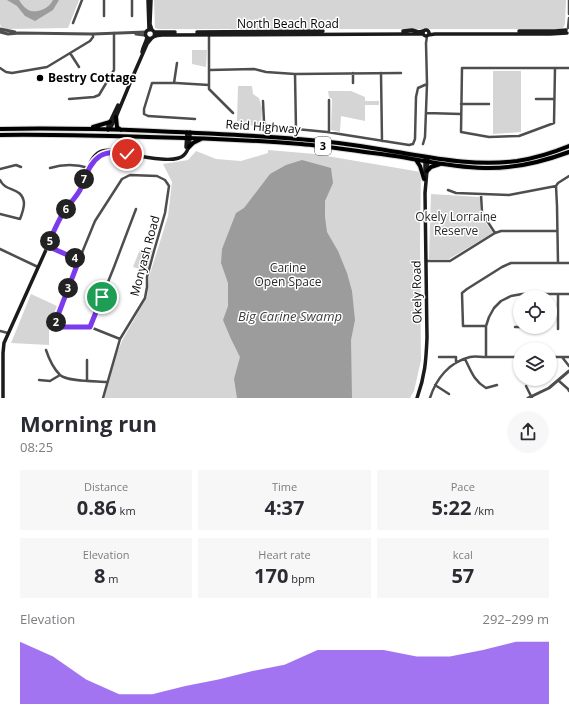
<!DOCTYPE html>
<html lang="en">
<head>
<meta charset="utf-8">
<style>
  body { margin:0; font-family:"Open Sans",sans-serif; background:#f7f7f7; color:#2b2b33; height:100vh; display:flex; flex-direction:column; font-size:15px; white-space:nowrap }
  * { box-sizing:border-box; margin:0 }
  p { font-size:13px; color:#7c7c81 }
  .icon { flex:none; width:22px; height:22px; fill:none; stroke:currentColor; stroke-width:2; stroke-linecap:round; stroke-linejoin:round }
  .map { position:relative; height:398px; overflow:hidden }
  .drawer { display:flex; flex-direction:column; background:#fff; flex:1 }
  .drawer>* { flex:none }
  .fabs { position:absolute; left:513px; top:290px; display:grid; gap:8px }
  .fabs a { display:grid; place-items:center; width:44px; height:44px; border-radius:50%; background:#fff; box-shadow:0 1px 3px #0004; font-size:20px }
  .pin { position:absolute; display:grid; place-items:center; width:34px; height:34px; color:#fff; margin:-17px; border:2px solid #fff; border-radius:50%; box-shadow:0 1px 4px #0007 }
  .km { position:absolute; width:20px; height:20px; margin:-10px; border-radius:50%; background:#222; color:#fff; font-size:11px; line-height:20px; text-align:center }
  .round { display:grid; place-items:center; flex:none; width:42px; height:42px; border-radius:21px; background:#f7f7f7 }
  .headline { display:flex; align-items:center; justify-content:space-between; height:68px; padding:0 20px }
  h1 { font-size:22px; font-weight:700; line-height:30px }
  .stats { display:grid; grid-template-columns:repeat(3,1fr); gap:6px; height:68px; padding:4px 20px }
  .stats div { display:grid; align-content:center; border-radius:0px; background:#f7f7f7; text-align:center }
  .stats b { font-size:20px; font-weight:700 }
  .stats small { font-size:11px; font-weight:400 }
  .stats p { font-size:11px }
  .chart { height:112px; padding:8px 20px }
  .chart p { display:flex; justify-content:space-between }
  .chart svg { width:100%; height:72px; margin-top:4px; fill:#7c3aed; opacity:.7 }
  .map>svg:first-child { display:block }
  .green { fill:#d5d5d5 }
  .water { fill:#9c9c9c }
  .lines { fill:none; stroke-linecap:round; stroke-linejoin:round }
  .trunk-casing { stroke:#dbdbdb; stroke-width:6 }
  .minor { stroke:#4e4e4e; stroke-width:2.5 }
  .tertiary { stroke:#4e4e4e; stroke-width:3 }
  .secondary { stroke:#1b1b1b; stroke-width:3.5 }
  .trunk { stroke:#000; stroke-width:4 }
  .route-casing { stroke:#fff; stroke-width:8 }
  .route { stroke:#7c3aed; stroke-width:5 }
  .poi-dot { fill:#000; stroke:#fff; stroke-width:1.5 }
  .labels { text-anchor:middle; stroke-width:3; stroke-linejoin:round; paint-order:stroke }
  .shield { fill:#fff; stroke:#4c4c4c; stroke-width:1 }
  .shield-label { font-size:11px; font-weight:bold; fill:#000 }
  .street-label { font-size:12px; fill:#000; stroke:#fff }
  .poi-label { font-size:12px; font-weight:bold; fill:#000; stroke:#fff; text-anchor:start }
  .park-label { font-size:12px; fill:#2c2c2c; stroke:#fff }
  .water-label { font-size:13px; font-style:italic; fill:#3d3d3d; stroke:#fff }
</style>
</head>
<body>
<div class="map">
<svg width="569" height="398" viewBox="0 0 569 398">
  <rect width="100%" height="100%" fill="#fff"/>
  <path class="green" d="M0,0H79L68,28L6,29L1,27L0,24Z
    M154,0H566L565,24L563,28L559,29H158L155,28Z
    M192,50H207L206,67L192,64Z
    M493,71H521V132L493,134Z
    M238,86H252L253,94L259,98L262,108L261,126L243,125L242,122L237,121Z
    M328,91H351L365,97V101H379V105H365V121L341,116L340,132L331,130L332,99L329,97Z
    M268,150L315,154L421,172L420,242L421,360L414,391L410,398H103L115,357L123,339L147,297L149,277L168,216L172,182L163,164L188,160L196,151L216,159L241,161L268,153Z
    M431,194L480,197V214L493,233L449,259H429Z
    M140,249H153L147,271L133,267Z
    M31,294L57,306L49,329V345L11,343Z"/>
  <path class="water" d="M7,0H19C26,11 32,14 44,9C48,7 51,4 53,0H59L53,10L35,21L25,16L17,6Z
    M302,160L331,168L333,183L325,201V217L327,232L338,251L347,273L352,291L355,320L351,340L352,398H237L234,379L240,357L231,339L223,320L228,306V283L221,263L222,249L236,213L244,208L270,174L286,165Z"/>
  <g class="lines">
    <defs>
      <path id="trunk" d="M116,117L117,127L121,130
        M93,127L110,122
        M0,129C51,128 102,129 154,131C202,133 250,135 298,139C327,141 356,145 385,150C429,157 473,167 517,161C535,158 552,153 569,146
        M0,135C49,134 98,136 148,137C199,138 250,140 301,144C325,146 349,150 373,153C410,157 446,167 484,168C513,169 542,162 569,152
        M189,147L193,143L201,139
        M416,160L420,166L424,179
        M427,171L431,167L440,164"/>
    </defs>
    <use href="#trunk" class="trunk-casing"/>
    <path class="minor" d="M104,0V16
      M132,0V16
      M569,0V14
      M73,23L82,0
      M568,28L569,18
      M209,34V89L233,113
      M70,53L79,67
      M0,68L6,72L12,73L47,67L90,41L93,37V34
      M555,68L554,123L519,136L489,137L461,132L462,68H569
      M210,70L254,69L266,72L295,74L401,73
      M353,73V83
      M381,73L382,141
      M295,74L296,129L327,132L409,145L413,144L415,139L416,97L418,88L427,84
      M174,83L177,63
      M69,99L94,97L99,95L114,70V33
      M536,99H554
      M329,100V132
      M263,101L264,122L266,125L270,126L296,129
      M461,104H489
      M426,113L461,114
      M195,119L148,116L144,114V109L152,83H176L209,85
      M423,144L425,137L427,84L426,43L427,36
      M50,168C63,164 76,164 89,168
      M0,169L16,165L21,167
      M0,180C6,193 22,186 24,203C24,209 22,214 20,219L0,214
      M556,186L557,206L558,263
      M448,190L456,193L509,195L556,186L558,183L569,176
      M481,194L482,213L495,233
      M47,246L79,260
      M0,249L38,267
      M426,261H450L495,233L501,231H557
      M558,294V329
      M486,326H463L462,293L467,289L502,267L511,263H569
      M90,327L114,267L136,209
      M515,327H520
      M0,331L8,333
      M46,350C49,359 53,368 60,375C68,382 96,381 107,382
      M439,357H456V363
      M486,357V326L489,317L494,308L501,301L511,296L522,294H569
      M550,357H569
      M562,357L569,366
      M465,359C471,371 474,381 486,388L497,385
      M87,360V381
      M39,380L50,381L60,375
      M559,381L568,389L569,391
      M435,385L449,394
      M526,386L532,398
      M103,398L120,339L145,298L147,287V277L154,251L165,213L169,186L165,180L157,176L130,175L122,179L95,221L79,260L55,323L59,327H90L120,339
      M430,398C436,379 449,362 470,357C474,356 480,357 485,357C497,357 508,357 520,357"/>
    <path class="tertiary" d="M0,29L15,32
      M0,32L8,34L19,33L93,34L146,32
      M136,34L144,35L146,36
      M528,398L549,388L569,371"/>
    <path class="secondary" d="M148,0L149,30
      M151,0L150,24L152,30
      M145.5 34a4.5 4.5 0 1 1 9 0a4.5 4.5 0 1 1-9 0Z
      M423 33a3 3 0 1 1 6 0a3 3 0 1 1-6 0Z
      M403,31L412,30L419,32L423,31
      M519,31H555L566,30
      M154,32H175
      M197,32L323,31
      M428,35L435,34H550L567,33
      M153,37C158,34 162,35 167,35L412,34H423
      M142,52C143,46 146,43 147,37
      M108,130L111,127L116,117L133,76L147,44L152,38
      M108,130V126L118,105
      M187,132L186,147L188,149
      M95,160C98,156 104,153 110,152
      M425,173V159
      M3,398V353L4,343L59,221C65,208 77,199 82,186C87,175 88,160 98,153C105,148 114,151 122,153C135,155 175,165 184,155C190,149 190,140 190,132
      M417,398C425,376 426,361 427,338L425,193L428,159"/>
    <use href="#trunk" class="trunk"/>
  </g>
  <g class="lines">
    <defs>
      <path id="route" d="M102,297L90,327H58L55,323L79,260L47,246C52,236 56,225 62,215C67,206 75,199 80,190C86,178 88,164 100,156C108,151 118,152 127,154"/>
    </defs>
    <use href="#route" class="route-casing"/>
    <use href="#route" class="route"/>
  </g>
  <circle class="poi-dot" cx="40" cy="78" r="4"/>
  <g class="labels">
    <rect class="shield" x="315" y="137" width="16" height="18" rx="3"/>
    <g class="shield-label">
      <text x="323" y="150">3</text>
    </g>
    <g class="street-label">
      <text x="288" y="28">North Beach Road</text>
      <text transform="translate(263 127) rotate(4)" y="4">Reid Highway</text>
      <text transform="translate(145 256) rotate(-75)" y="4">Monyash Road</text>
      <text transform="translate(417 292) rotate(-91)" y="4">Okely Road</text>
    </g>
    <g class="poi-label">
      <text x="48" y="82">Bestry Cottage</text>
    </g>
    <g class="park-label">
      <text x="456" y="221">Okely Lorraine<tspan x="456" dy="14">Reserve</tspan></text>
      <text x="288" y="272">Carine<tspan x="288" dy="14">Open Space</tspan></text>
    </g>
    <g class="water-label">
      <text x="290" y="321">Big Carine Swamp</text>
    </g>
  </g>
</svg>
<div class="fabs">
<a><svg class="icon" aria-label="locate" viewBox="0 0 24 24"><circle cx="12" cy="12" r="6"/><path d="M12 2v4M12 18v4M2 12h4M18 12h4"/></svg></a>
<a><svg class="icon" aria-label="layers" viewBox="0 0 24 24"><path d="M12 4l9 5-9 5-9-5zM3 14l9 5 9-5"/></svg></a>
</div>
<div class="pin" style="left:102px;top:297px;background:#1e9e55"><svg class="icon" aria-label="arrive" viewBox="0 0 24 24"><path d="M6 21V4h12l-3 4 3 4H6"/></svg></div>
<div class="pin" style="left:127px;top:154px;background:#d93025"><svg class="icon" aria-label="check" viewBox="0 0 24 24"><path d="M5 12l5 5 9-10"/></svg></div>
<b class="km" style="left:56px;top:322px">2</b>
<b class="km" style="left:68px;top:288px">3</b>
<b class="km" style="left:75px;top:258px">4</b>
<b class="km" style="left:50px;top:241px">5</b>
<b class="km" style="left:66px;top:209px">6</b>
<b class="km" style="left:84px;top:179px">7</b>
</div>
<section class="drawer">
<div class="headline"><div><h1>Morning run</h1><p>08:25</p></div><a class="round"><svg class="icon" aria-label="share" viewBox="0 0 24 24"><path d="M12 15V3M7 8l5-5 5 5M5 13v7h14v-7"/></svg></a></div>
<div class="stats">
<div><p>Distance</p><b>0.86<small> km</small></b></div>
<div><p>Time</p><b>4:37</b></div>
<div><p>Pace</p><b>5:22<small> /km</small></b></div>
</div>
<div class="stats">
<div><p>Elevation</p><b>8<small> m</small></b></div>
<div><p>Heart rate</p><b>170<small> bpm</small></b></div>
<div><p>kcal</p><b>57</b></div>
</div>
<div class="chart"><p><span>Elevation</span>292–299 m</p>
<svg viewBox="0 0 160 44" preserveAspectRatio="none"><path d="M0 44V6L10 15L20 29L30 38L40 38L50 33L60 29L70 24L80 20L90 11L100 11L110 11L120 15L130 15L140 11L150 6L160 6V44z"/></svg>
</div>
</section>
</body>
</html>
